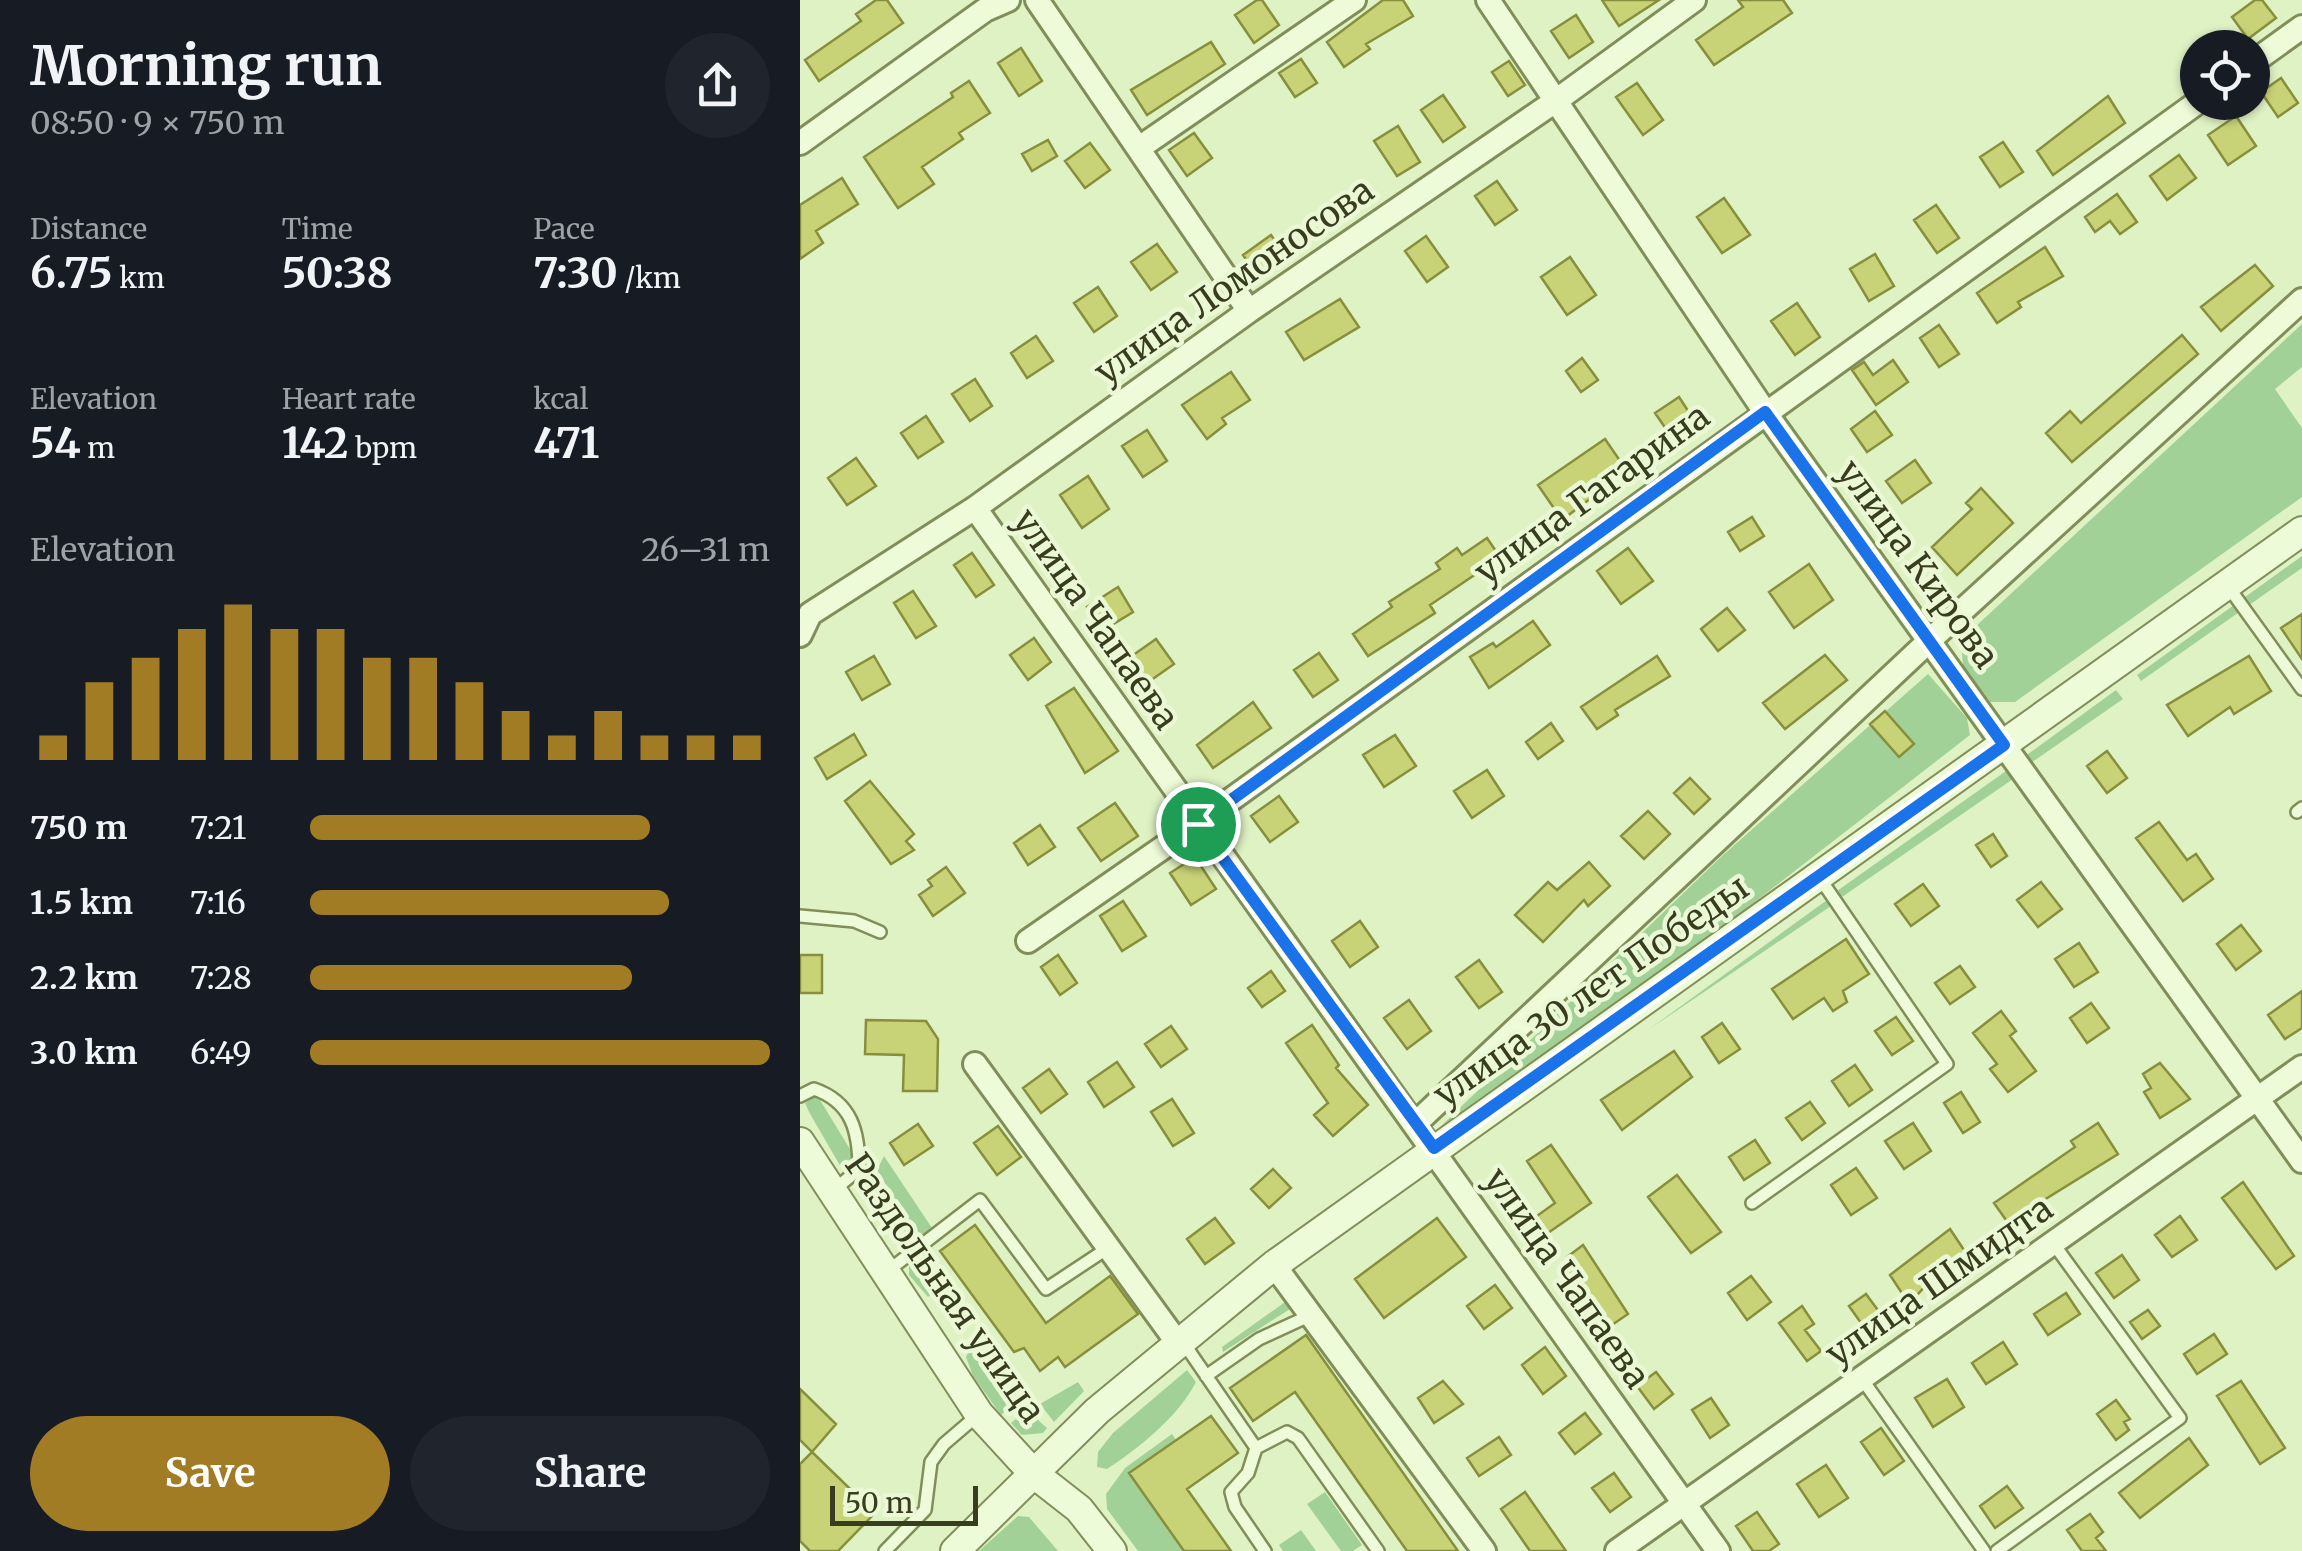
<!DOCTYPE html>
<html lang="en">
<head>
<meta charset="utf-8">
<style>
  body { margin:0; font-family:Merriweather,serif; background:#20242c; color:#f1f3f6; height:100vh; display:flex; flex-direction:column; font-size:38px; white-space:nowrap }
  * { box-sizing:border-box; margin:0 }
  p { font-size:32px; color:#9ea1a6 }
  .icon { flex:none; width:55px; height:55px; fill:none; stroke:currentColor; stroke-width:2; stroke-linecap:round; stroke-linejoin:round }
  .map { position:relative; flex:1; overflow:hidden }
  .details { display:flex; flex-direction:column; background:#171b24; width:800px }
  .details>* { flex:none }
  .buttons { position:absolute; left:1380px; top:30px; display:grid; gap:20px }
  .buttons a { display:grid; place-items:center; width:90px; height:90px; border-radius:50%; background:#171b24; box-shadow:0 2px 8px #0004; font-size:50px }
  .scale { position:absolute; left:30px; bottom:25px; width:148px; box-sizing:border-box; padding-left:10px; border:5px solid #373d1e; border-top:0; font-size:28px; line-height:35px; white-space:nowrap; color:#373d1e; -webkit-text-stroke:8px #eaf8d5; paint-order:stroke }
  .pin { position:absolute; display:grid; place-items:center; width:85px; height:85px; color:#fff; margin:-42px; border:5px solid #fff; border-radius:50%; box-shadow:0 2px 10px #0007 }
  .round { display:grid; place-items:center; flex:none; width:105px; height:105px; border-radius:52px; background:#20242c }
  .headline { display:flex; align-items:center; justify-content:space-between; height:170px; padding:0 30px }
  h1 { font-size:55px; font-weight:700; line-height:75px }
  .figures { display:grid; grid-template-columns:repeat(3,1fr); gap:15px; height:170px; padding:10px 30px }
  .figures div { display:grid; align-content:center }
  .figures b { font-size:42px; font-weight:700 }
  .figures small { font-size:28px; font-weight:400 }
  .figures p { font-size:28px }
  .chart { height:280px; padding:20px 30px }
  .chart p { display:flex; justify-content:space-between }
  .chart svg { width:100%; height:180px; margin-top:10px; stroke:#a27c24; stroke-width:6 }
  .cta { display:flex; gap:20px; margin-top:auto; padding:20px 30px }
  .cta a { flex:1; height:115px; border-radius:60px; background:#a27c24; color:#fff; font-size:40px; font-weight:700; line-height:115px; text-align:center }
  .cta a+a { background:#20242c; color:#f1f3f6 }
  ul { padding:0 30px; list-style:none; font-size:32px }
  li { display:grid; grid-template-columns:160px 120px 1fr; align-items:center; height:75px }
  li i { height:25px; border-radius:12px; background:#a27c24 }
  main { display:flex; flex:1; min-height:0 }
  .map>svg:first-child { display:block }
  .green { fill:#a2d197 }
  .building { fill:#c8d377; stroke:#878f3d; stroke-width:2.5 }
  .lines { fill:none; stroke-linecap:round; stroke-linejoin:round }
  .service-casing { stroke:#828e59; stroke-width:16 }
  .minor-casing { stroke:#828e59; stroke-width:28 }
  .tertiary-casing { stroke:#828e59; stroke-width:32 }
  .service { stroke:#edfbd9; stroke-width:11 }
  .minor { stroke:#edfbd9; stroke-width:22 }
  .tertiary { stroke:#edfbd9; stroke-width:28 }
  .route-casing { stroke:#fff; stroke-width:20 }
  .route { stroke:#1a73e8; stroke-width:12 }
  .labels { text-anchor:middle; stroke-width:9; stroke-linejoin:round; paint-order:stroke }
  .street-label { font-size:35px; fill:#373d1e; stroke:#eaf8d5 }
</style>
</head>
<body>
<main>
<section class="details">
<div class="headline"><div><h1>Morning run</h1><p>08:50 · 9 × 750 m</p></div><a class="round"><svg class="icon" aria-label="share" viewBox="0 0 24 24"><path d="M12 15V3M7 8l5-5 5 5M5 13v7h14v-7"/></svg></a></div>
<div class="figures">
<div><p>Distance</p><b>6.75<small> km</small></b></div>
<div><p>Time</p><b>50:38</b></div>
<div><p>Pace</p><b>7:30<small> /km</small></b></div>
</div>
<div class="figures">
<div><p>Elevation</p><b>54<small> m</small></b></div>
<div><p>Heart rate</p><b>142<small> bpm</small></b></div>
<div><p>kcal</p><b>471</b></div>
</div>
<div class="chart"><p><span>Elevation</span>26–31 m</p>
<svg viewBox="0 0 160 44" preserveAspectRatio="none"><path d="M5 44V38M15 44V25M25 44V19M35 44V12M45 44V6M55 44V12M65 44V12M75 44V19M85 44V19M95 44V25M105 44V32M115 44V38M125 44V32M135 44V38M145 44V38M155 44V38"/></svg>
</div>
<ul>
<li><b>750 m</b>7:21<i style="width:74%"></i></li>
<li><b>1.5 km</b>7:16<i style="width:78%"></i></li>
<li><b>2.2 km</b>7:28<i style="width:70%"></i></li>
<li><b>3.0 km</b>6:49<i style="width:100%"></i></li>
</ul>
<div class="cta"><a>Save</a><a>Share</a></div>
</section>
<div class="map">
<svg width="1502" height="1551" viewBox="0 0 1502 1551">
  <rect width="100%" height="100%" fill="#dff2c4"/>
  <path class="green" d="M1502,324V367L1475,389L1502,428V497L1215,702H1190L1163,666L1161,640Z
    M1502,556V568L1341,681L1337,675Z
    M1128,674L1167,718L1170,735L826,1002L641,1126L923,855Z
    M1316,690L1323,699L1228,765L1224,757Z
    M1206,771L1213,779L1042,897L1037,891Z
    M1027,900L1031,906L848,1030Z
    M17,1095L56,1159L52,1167L42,1169L9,1112L5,1103Z
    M84,1156L134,1231L113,1245L101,1226L98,1204L77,1170Z
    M67,1174L90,1206L74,1214L57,1182Z
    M115,1262L136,1290L128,1297L109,1275V1266Z
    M485,1302L492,1305L490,1309L423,1352L422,1347Z
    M174,1340L220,1398L201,1415L173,1376L166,1357Z
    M387,1370L396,1382C379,1416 338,1449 307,1469L297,1467L298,1452L313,1433Z
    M278,1382L284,1391L254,1422L240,1404Z
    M227,1410L247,1428L243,1433L222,1435L211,1423Z
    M372,1434L376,1440L329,1474L384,1551H338L307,1509L306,1494L325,1468Z
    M525,1492L562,1545L553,1551H541L507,1504Z
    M218,1516L229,1517L258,1551H179Z
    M501,1530L516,1551H483L479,1545Z"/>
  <path class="building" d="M76,0H87L103,23L19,81L5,60L61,21L56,14Z
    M457,0H462L479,25L454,43L435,15Z
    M583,0H603L613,16L566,44L570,49L544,67L527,42Z
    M802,0H859L819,26Z
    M938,0H983L992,13L914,65L896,40L943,7Z
    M1455,0H1462L1476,18L1448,39L1432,17Z
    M776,15L793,42L769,58L751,31Z
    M411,42L425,64L347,115L331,90Z
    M221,48L242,81L219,96L198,63Z
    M501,59L517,83L495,97L479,73Z
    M709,61L725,85L708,96L692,72Z
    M1481,78L1498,103L1478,117L1461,92Z
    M169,81L190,113L159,133L163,139L122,167L134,184L98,208L64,157L153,97L151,93Z
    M837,83L863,120L843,135L816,97Z
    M643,95L665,127L643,142L621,110Z
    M1308,96L1325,123L1253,175L1237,151Z
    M1436,116L1456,146L1428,165L1408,135Z
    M598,126L620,162L597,176L574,141Z
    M394,133L412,158L387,176L369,150Z
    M248,140L257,156L232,171L222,154Z
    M1203,142L1223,172L1200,187L1180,157Z
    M290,143L310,170L285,188L265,161Z
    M1379,155L1396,178L1367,200L1350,176Z
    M42,178L58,204L16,231L23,243L0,259V205Z
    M697,181L717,210L695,225L675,196Z
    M1317,194L1337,222L1320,234L1310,221L1295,232L1285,217Z
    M924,198L950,235L922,253L897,217Z
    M1136,205L1159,238L1137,253L1114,220Z
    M471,235L488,259L460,279L443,255Z
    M626,236L648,267L627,282L605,251Z
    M357,244L377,272L351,290L331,262Z
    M1245,247L1263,276L1218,302L1221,307L1197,323L1177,293Z
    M1075,254L1094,286L1069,301L1050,269Z
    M770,257L796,295L767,315L741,277Z
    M1455,265L1473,286L1421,331L1401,307Z
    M298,287L317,316L294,332L274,303Z
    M540,299L559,327L504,360L486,332Z
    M997,303L1020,337L995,355L971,321Z
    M1139,325L1159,354L1139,367L1120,338Z
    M1382,335L1398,354L1272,462L1246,433L1270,411L1281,423Z
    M236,336L253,361L227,378L211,353Z
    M782,358L798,380L781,392L766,371Z
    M1093,360L1108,382L1076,405L1052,370L1064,362L1073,375Z
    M431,372L450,400L422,418L426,424L407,439L382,405Z
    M175,379L192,406L170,421L152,394Z
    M879,397L896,423L873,439L855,413Z
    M1075,411L1092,435L1067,452L1051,429Z
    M126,416L143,442L118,458L101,433Z
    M347,430L367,461L343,477L322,446Z
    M805,439L827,471L762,520L738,485Z
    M56,458L76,486L47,505L28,478Z
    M1115,460L1131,483L1102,503L1086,481Z
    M288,476L309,509L282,528L260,495Z
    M1181,488L1213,523L1157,575L1132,547L1172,509L1166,503Z
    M952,517L964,536L940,551L928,532Z
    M687,538L704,563L686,575L682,570L630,605L635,613L568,656L553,634L592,607L589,602L640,569L636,563L657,548L662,555Z
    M828,548L853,581L821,604L797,571Z
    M172,553L194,585L176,597L154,565Z
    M1009,564L1033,600L994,628L969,592Z
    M318,587L333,612L302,631L287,607Z
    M113,591L136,626L116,638L94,603Z
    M927,608L945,630L918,651L901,629Z
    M1502,614V659L1481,628Z
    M733,621L750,645L689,688L670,657L693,643L696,647Z
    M234,638L251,662L228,680L210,655Z
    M356,639L374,664L347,683L329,658Z
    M519,653L538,680L513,697L494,670Z
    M1025,655L1047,680L985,729L963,703Z
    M74,656L90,684L62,700L46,672Z
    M857,656L870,676L815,710L818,715L797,729L781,707Z
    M1449,656L1471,691L1434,714L1430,707L1388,736L1367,705Z
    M274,688L318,751L285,773L246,706Z
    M453,702L471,728L413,768L397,745Z
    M1085,711L1114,744L1099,757L1070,724Z
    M751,723L763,741L738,759L726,742Z
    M54,734L66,755L27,779L15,758Z
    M595,735L616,766L584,787L563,755Z
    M1307,751L1327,778L1307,793L1287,766Z
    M687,770L704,796L672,818L654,791Z
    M890,778L910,799L894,814L874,793Z
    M70,781L114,834L106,841L114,850L91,864L45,801Z
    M479,796L498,822L470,842L451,816Z
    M315,803L338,836L301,861L278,828Z
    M848,811L870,834L844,859L821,836Z
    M1359,822L1387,860L1396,854L1413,879L1383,901L1336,838Z
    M240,825L255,847L228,865L214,843Z
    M1193,834L1207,856L1191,867L1176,845Z
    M395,857L416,889L391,905L370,873Z
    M789,862L810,886L788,906L784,900L743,942L715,915L748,882L757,890Z
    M146,867L165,893L133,916L119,895L132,886L128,880Z
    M1241,882L1262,909L1238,927L1217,900Z
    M1123,884L1139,906L1111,926L1095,904Z
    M323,901L346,936L322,951L300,916Z
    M560,921L578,947L550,967L532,941Z
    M1441,925L1461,951L1436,970L1417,944Z
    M1046,939L1069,974L1043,991L1047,1002L1033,1011L1024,998L993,1019L972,989Z
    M1279,943L1298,972L1274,987L1255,959Z
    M0,955H22V993H0Z
    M258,955L277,983L260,995L241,967Z
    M679,960L702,992L679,1008L656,977Z
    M1160,966L1175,987L1150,1004L1135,983Z
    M471,971L485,991L462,1007L448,988Z
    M1502,991V1028L1485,1039L1468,1015Z
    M609,1000L631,1031L607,1049L584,1018Z
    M1291,1003L1309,1028L1287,1043L1270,1018Z
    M1201,1011L1216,1031L1210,1036L1236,1071L1208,1092L1190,1069L1197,1064L1173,1033Z
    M1096,1017L1113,1041L1092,1055L1075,1031Z
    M66,1020L126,1021L138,1039L137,1091H103L104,1055L65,1054Z
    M922,1023L940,1049L919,1063L902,1037Z
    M512,1025L539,1065L536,1068L568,1105L533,1136L514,1115L528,1103L486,1043Z
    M371,1026L387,1049L361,1067L345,1044Z
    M874,1051L892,1077L822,1130L801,1100Z
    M317,1062L334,1087L304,1107L288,1082Z
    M1360,1063L1390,1099L1360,1118L1344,1092L1351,1088L1343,1074Z
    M1055,1065L1072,1090L1049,1106L1032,1081Z
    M249,1069L267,1094L241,1113L223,1088Z
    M1161,1092L1180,1122L1163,1133L1144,1103Z
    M372,1099L394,1133L373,1146L351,1112Z
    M1010,1102L1025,1123L1002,1140L986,1118Z
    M1113,1123L1131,1151L1104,1169L1085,1141Z
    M1298,1123L1318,1154L1236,1205L1240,1209L1213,1230L1194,1203L1275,1147L1271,1141Z
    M118,1124L133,1146L104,1165L90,1143Z
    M198,1126L221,1157L197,1175L174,1143Z
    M955,1140L970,1163L944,1180L929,1157Z
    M751,1145L791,1203L735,1242L723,1226L755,1203L727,1161Z
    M1056,1168L1077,1198L1051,1215L1031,1185Z
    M473,1169L491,1188L469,1208L451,1189Z
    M877,1175L921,1232L891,1253L848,1197Z
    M1443,1182L1494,1256L1476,1269L1422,1198Z
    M1380,1216L1397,1240L1372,1257L1355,1235Z
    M415,1218L434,1243L405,1264L387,1239Z
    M637,1218L666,1257L584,1318L555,1279Z
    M175,1225L246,1323L310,1276L338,1314L265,1367L258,1357L240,1371L224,1348L214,1352L140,1251Z
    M1150,1229L1168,1256L1128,1283L1109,1304L1090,1275Z
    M783,1245L828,1314L806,1329L776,1285L772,1289L760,1273L772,1264L767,1257Z
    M1322,1255L1339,1280L1314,1298L1296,1273Z
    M951,1276L971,1302L947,1320L928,1293Z
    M695,1285L712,1308L684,1329L667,1306Z
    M1266,1293L1280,1314L1248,1335L1234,1314Z
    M1066,1294L1083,1317L1066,1330L1049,1306Z
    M1002,1306L1014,1324L1005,1330L1021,1351L1007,1361L979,1323Z
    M1348,1310L1360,1326L1342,1339L1330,1322Z
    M1414,1334L1427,1354L1397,1374L1384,1354Z
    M506,1335L658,1551H607L495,1392L453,1421L430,1388Z
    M1203,1342L1217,1364L1186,1384L1172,1363Z
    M745,1347L766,1376L743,1394L722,1365Z
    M856,1372L873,1394L854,1409L837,1386Z
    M1147,1379L1164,1407L1133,1427L1115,1398Z
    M643,1381L663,1404L634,1423L618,1398Z
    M1441,1381L1485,1448L1460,1464L1417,1396Z
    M0,1389L36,1424L12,1452L0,1440Z
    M911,1398L929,1425L910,1438L892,1410Z
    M1316,1400L1330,1419L1324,1422L1329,1430L1316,1440L1297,1414Z
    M785,1413L801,1434L775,1454L759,1433Z
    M411,1416L438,1453L387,1489L431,1551H384L329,1473Z
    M1081,1428L1104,1461L1084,1475L1061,1442Z
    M699,1437L711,1455L679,1476L667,1458Z
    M1389,1438L1408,1465L1340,1518L1319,1493Z
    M12,1452L75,1513L38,1551H10L0,1541V1464Z
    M1026,1465L1048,1498L1019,1517L997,1484Z
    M814,1473L831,1497L810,1512L792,1488Z
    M1207,1486L1223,1508L1195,1528L1180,1506Z
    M725,1492L766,1551H730L701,1509Z
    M957,1512L979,1544L969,1551H953L936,1526Z
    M1290,1514L1303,1532L1296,1538L1306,1551H1282L1267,1530Z"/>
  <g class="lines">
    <defs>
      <path id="service" d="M1427,585L1502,689
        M1497,812L1502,808
        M0,916L54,921L80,932
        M0,1096L14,1089C52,1102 59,1132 59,1169L34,1190
        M952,1203L1147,1064L1019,877
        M85,1273L180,1200L246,1289L308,1248
        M383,1342L456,1448
        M406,1376L459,1339L511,1315
        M1062,1379L1184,1551
        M85,1551L125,1510L131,1462L144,1444L179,1414
        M465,1551L435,1507L431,1492L448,1473L456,1448L487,1432L498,1438L578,1551
        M1197,1551L1380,1418L1253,1243"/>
      <path id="minor" d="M237,0L449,311
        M688,0L965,412L1502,1161
        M1452,63L1502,27
        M0,143L185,10L208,0
        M339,148L554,0
        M175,508L918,1551
        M0,635L10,614L175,508L449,311L757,100L894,0
        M228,941L397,824L1398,102
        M175,1064L377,1342
        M615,1124L1130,640L1502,300
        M474,1265L684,1551
        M817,1551L1502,1067"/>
      <path id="tertiary" d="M0,1142L179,1414L233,1473L279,1509L312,1551
        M155,1551L297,1411L474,1265L1502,531"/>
    </defs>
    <use href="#service" class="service-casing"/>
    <use href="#minor" class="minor-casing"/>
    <use href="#tertiary" class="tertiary-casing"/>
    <use href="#service" class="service"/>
    <use href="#minor" class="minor"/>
    <use href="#tertiary" class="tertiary"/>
  </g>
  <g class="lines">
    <defs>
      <path id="route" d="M965,412L1204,745L634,1148L398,824Z"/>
    </defs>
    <use href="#route" class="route-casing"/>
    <use href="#route" class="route"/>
  </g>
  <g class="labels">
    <g class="street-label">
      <text transform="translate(434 281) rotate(-35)" y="12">улица Ломоносова</text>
      <text transform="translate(792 494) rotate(-36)" y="12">улица Гагарина</text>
      <text transform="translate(1118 564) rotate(54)" y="12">улица Кирова</text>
      <text transform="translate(296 619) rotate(55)" y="12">улица Чапаева</text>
      <text transform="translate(791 991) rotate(-35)" y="12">улица 30 лет Победы</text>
      <text transform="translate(767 1278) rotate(55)" y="12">улица Чапаева</text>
      <text transform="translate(1139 1281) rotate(-35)" y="12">улица Шмидта</text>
      <text transform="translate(145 1288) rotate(55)" y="12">Раздольная улица</text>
    </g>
  </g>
</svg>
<div class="buttons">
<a><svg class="icon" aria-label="locate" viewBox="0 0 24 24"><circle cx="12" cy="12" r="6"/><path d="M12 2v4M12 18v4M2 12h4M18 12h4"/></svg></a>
</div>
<div class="scale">50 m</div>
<div class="pin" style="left:398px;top:824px;background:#1e9e55"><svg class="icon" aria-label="arrive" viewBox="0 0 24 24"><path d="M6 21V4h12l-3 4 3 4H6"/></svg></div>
</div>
</main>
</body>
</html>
